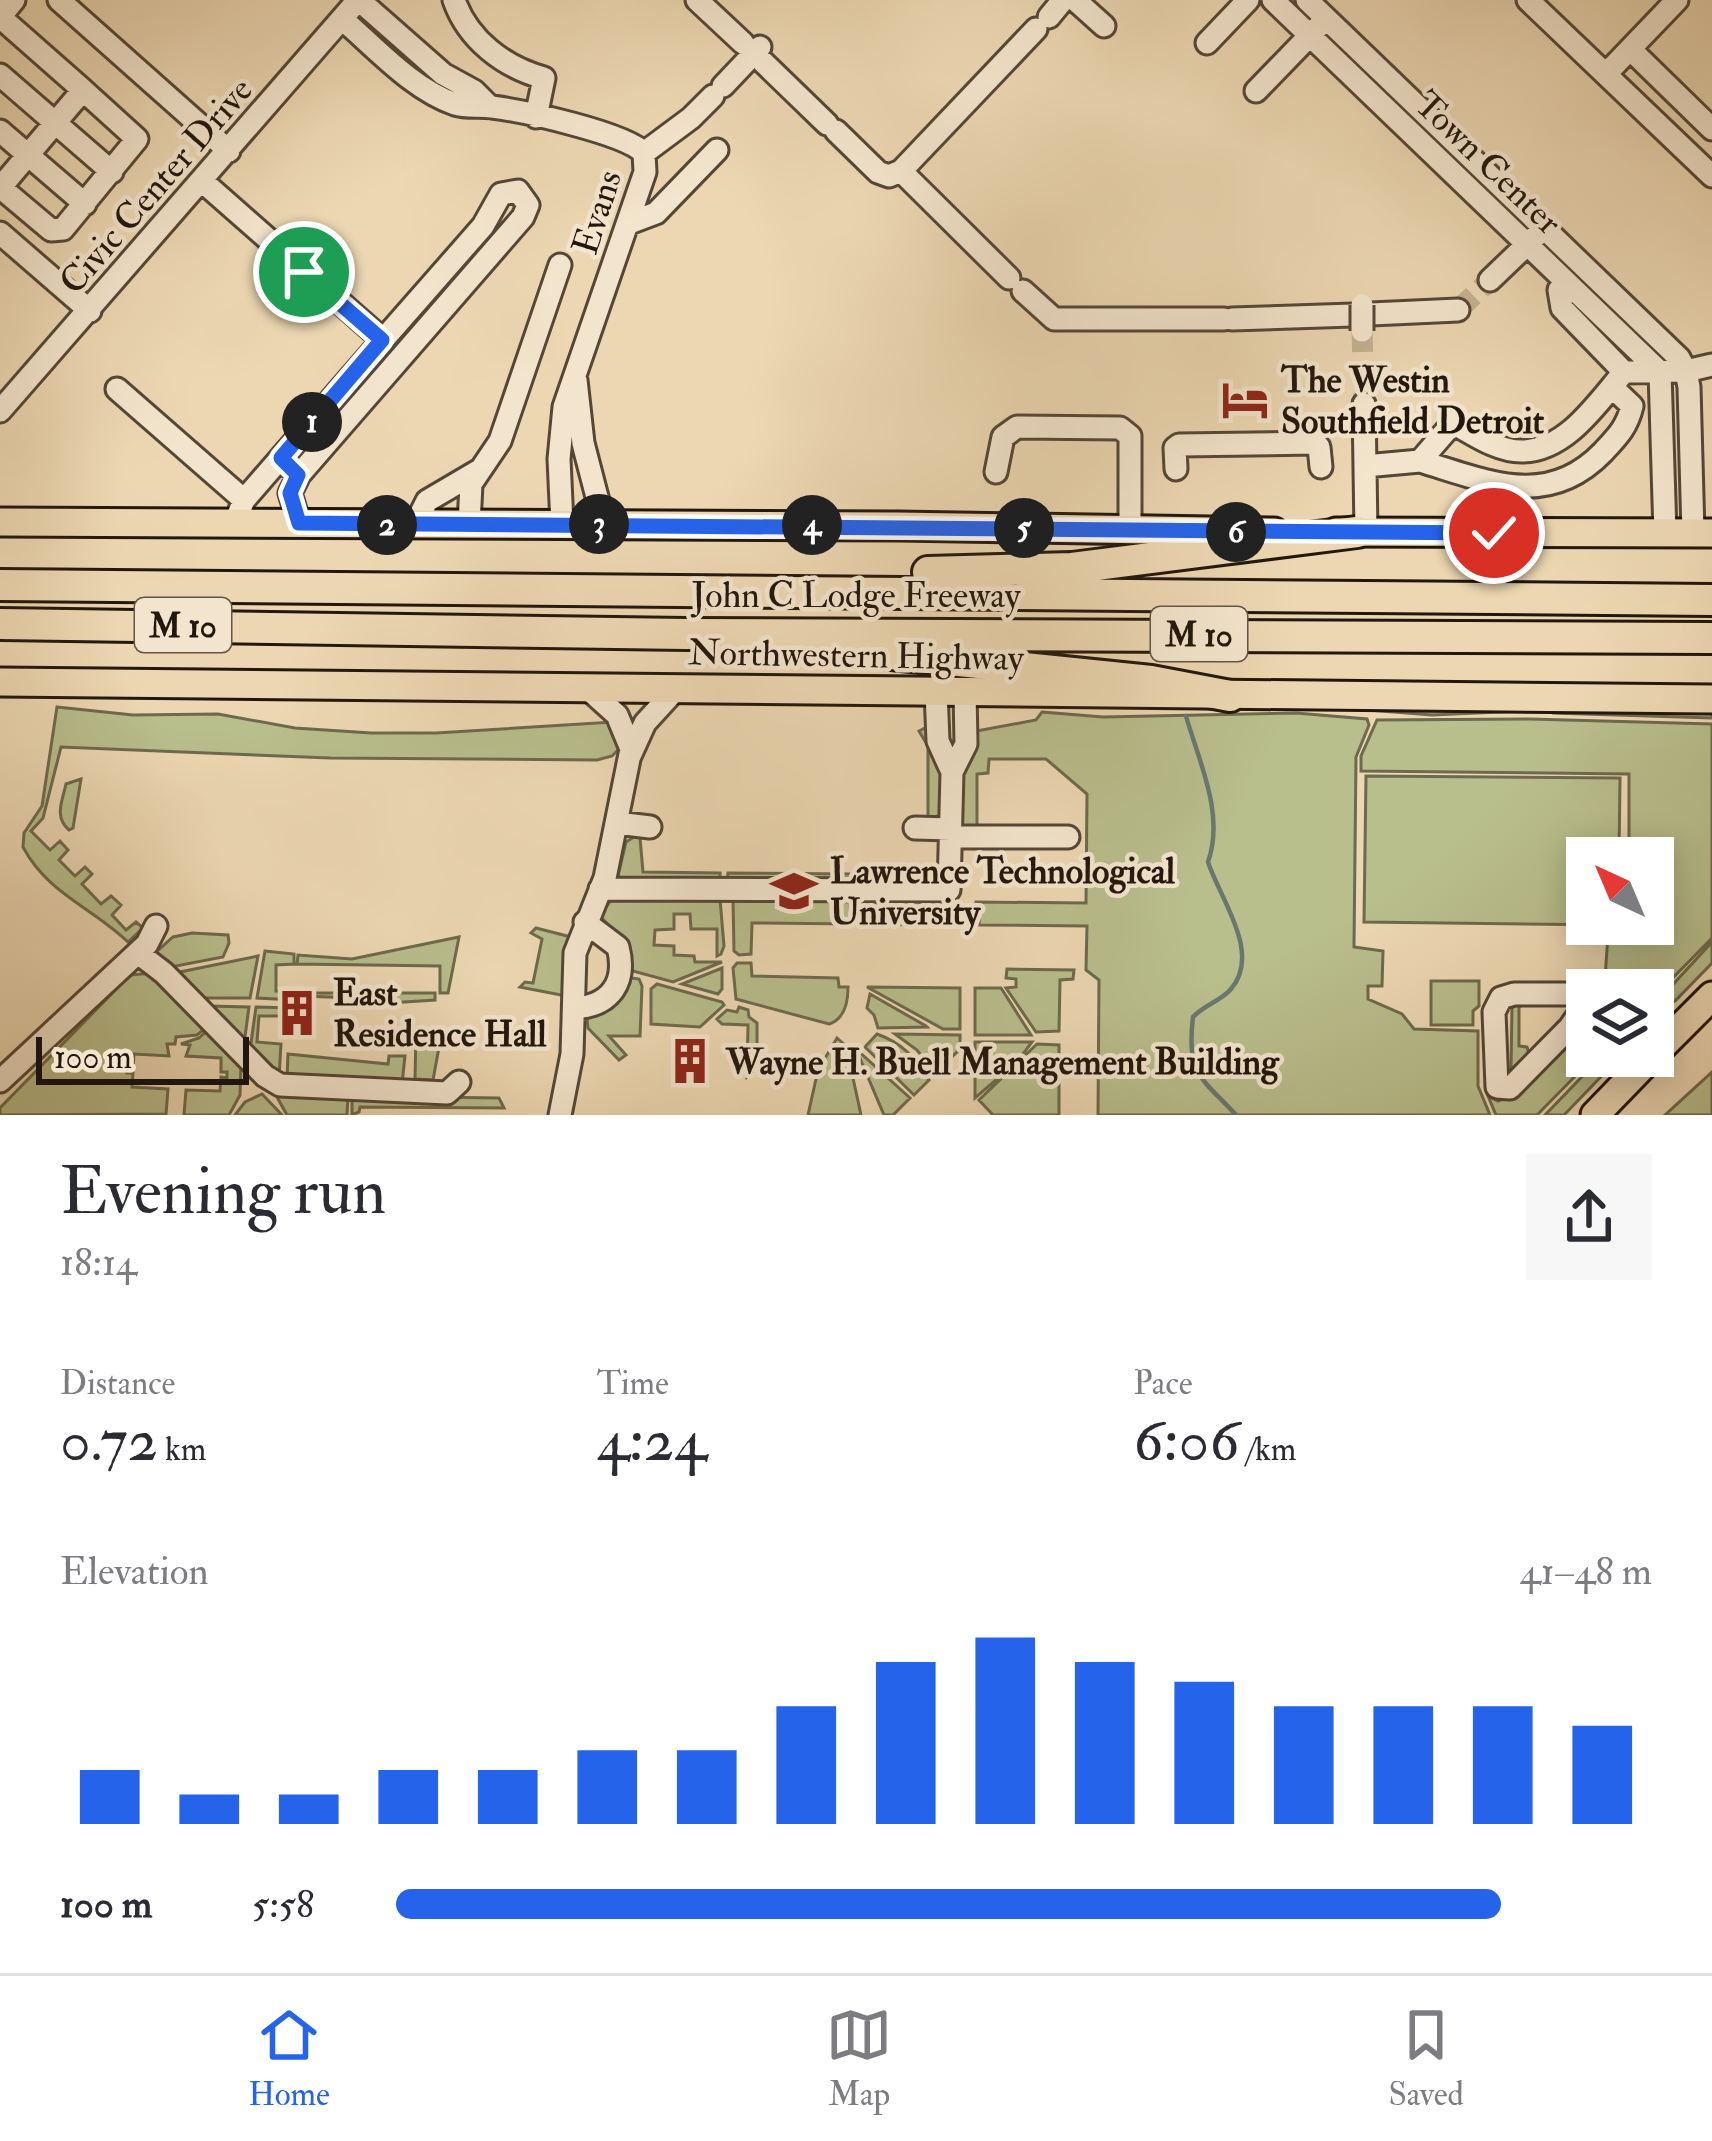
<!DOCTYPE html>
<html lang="en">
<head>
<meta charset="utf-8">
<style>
  body { margin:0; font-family:"IM FELL Double Pica",serif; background:#f7f7f7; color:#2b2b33; height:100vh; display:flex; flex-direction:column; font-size:45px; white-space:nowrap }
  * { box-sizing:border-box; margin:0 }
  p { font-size:39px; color:#7c7c81 }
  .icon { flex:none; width:66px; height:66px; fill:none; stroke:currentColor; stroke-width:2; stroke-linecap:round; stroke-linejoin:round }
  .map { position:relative; height:1115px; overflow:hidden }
  .drawer { display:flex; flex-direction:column; background:#fff; flex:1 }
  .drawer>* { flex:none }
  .needle { width:78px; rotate:316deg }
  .buttons { position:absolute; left:1566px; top:837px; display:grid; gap:24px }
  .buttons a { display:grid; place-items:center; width:108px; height:108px; border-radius:0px; background:#fff; box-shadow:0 6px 30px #0003; font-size:60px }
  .scale { position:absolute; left:36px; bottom:30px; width:213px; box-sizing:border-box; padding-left:12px; border:6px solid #22170e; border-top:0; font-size:33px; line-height:42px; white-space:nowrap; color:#22170e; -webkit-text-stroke:9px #f3e5cd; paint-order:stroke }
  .pin { position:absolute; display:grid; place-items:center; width:102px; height:102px; color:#fff; margin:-51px; border:6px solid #fff; border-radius:50%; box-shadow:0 3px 12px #0007 }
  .km { position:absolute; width:60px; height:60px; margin:-30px; border-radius:50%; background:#222; color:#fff; font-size:33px; line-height:60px; text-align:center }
  .round { display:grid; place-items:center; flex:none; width:126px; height:126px; border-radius:0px; background:#f7f7f7 }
  .head { display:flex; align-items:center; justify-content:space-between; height:204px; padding:0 60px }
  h1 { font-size:66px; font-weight:600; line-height:90px }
  .figures { display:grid; grid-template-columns:repeat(3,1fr); gap:18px; height:204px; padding:12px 60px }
  .figures div { display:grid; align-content:center }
  .figures b { font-size:60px; font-weight:600 }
  .figures small { font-size:33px; font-weight:400 }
  .figures p { font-size:33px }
  .chart { height:336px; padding:24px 60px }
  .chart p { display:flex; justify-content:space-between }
  .chart svg { width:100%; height:216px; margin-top:12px; stroke:#2563eb; stroke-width:6 }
  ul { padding:0 60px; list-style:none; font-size:39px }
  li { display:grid; grid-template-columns:192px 144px 1fr; align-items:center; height:90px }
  li i { height:30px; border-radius:15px; background:#2563eb }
  .tab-bar { display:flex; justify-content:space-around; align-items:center; height:168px; border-top:3px solid #e1e1e2; background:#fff; font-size:33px; color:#7c7c81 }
  .tab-bar a { display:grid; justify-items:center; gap:6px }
  .tab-bar .on { color:#2563eb }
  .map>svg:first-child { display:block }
  .green { fill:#b8be8c; stroke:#6d6a4d; stroke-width:3 }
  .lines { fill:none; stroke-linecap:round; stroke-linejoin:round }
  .stream { stroke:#69786f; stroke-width:4.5 }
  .minor-tunnel { stroke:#c4b191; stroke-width:21; stroke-dasharray:21 10; stroke-linecap:butt }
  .minor-casing { stroke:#544737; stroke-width:27 }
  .major-casing { stroke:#22170e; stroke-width:33 }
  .highway-casing { stroke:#22170e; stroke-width:36 }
  .minor { stroke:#f3e5cd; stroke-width:21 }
  .major { stroke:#ecd7b2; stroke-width:27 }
  .highway { stroke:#ecd7b2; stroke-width:30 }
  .minor-bridge-casing { stroke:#544737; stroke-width:27; stroke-linecap:butt }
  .minor-bridge { stroke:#f3e5cd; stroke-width:21 }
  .route-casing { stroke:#fff; stroke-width:24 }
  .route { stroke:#2563eb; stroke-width:15 }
  .labels { text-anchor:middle; stroke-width:9; stroke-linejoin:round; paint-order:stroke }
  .shield { fill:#f3e5cd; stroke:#615547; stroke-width:3 }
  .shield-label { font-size:33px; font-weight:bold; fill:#22170e }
  .street-label { font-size:36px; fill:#22170e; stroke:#f3e5cd }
  .poi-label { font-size:36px; font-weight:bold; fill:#22170e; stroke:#f3e5cd; text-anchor:start }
</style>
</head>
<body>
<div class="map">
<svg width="1712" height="1115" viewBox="0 0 1712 1115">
  <rect width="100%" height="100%" fill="#ecd7b2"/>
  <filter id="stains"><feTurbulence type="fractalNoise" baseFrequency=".00167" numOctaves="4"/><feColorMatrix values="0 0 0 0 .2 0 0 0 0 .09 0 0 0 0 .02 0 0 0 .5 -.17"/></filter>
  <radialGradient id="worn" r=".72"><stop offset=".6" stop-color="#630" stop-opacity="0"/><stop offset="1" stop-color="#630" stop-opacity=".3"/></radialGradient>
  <path class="green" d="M57,707L133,715L218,714L295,728L371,733H436L613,722L620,748L612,756L597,760L330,758L61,747L43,818L31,831L50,850L60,841L68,850L59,860L75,876L85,867L92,874L82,884L101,904L111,896L121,905L112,915L126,930L136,922L143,928L128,942C93,908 47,893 23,847L24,833L42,806Z
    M1355,709L1523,711L1432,715Z
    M1550,711L1712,712V718L1553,713Z
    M1042,712L1103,717L1296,713L1367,719L1369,725L1356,757L1354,947L1383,951L1382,986H1368V999L1402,1014L1414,1029L1478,1031V1086L1490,1115H1098L1099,980L1086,970L1087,926L979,925L980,908H976V902L1086,903L1087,794L1046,759H989L988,773L977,774V827H959V788L971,732L1036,720Z
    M1530,719L1712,724V938L1654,997L1653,990L1605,978L1608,935H1627L1628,924H1653V858H1629V774L1361,771V756L1377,720Z
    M925,728H930L942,773L943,813L928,821V746L919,731Z
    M1366,776L1620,778L1619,858H1587V924L1618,925L1364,922Z
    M81,779L73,828L69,830C54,817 62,802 66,784Z
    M634,837L640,838L643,872L720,873V884L625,881L618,876L626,842Z
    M728,873L856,874V884H727Z
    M720,899L724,946L721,954L717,956V929H691L690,914H674V929L655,930L654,945L674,946V955L694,956L695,962H722L673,982L633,971L623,941L600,916L611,900Z
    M733,900L849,901L852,924L752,923L751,954L739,955L734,951Z
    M875,902H921L920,925L871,924Z
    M935,903H960V925H938Z
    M536,928L571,937L566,996L520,987L525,982L533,983L542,939L531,933Z
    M192,933L228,935L229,943L223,957L171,967L153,955L173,937Z
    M459,937L448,993H440V966L297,964L298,955L352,959Z
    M1712,942V963L1675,1001L1655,1004Z
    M265,951L294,954V964L276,965V991L295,992L294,1000L257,998Z
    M258,956L250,998H200L175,973Z
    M737,963H751L752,976L838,978L839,987H848C848,1002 845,1019 829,1024L736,999L733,968Z
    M722,968V989L718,994L682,984Z
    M1007,969L1074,970L1073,979L1060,980L1059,1031L1036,1032L1006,988L1016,987V979L1006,978Z
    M153,973L208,1026L197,1035L176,1037L175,1044H167L169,1056L134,1054L133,1068H126L127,1073H133L132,1087L168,1089L166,1114L0,1115V1108L130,975Z
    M632,978L639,979L642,986L640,1036H609L626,1055L619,1060L588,1028L587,1018Z
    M1431,981H1479V1006L1473,1011V1025H1431Z
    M657,984L722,1002L724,1005L700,1027L651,1024V989Z
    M867,987L960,988V1029H943Z
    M975,988H1001L1031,1035H975Z
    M303,993H435V1000L389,1003L382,999L303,996Z
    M870,994L926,1026L927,1027L878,1028L874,1015L867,1008Z
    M1528,1002L1519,1007V1046L1527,1047L1529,1054L1505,1079L1502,1070L1511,1069L1512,1007L1503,1006Z
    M207,1006L249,1007L244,1044Z
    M256,1007L293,1008L292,1016H259L257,1042L281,1044L279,1077L250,1050Z
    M739,1007L748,1010L749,1017L757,1023V1069L747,1077L748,1025L722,1024L717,1019L727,1010L737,1012Z
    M1587,1020V1056H1595L1537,1115H1496L1488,1096L1498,1101L1512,1096Z
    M210,1028L241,1064L240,1095L229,1115H184L186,1090L220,1091L221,1077L227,1078V1072H221V1058L186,1056L190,1045L181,1044L199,1038Z
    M442,1031L433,1080L415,1079L416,1033Z
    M877,1034C902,1043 915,1057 929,1080L914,1095L865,1047Z
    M895,1034L960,1035V1049L935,1073L917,1050Z
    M837,1038L846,1046L861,1115H808L818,1070Z
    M975,1042H1032L1017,1062L975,1098Z
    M1037,1044L1059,1045V1115H993L979,1100Z
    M856,1049L910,1098L893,1115H884Z
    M288,1054L388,1064L389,1056H405L402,1084L287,1080Z
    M1602,1056H1621L1564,1115H1545Z
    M1712,1072V1115H1665Z
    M273,1090L348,1096L347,1115H287Z
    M262,1094L282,1115H235L245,1102Z
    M352,1096L499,1098L504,1108L360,1107L359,1112L352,1115Z"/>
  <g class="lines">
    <path class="stream" d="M1186,716C1199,762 1225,814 1208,862C1220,899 1262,953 1231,989C1221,1001 1204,1005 1193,1017C1186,1075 1201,1077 1236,1115"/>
    <path class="minor-tunnel" d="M1458,310L1490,280
      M1362,331L1364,404"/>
    <defs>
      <path id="minor" d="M59,0L229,151
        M359,0L443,74L474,91L489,106
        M454,0C468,40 504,67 544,78L536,117
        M697,0L743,43
        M1075,0L1104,26
        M1273,0L1660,372L1665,533
        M1307,0L1679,358L1686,371L1689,387L1693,533
        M1528,0L1712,176
        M1049,17L1063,0
        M342,19C376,48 412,89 455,104C468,108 479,105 492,107C523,111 625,133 644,153L645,172L564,407L559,459L562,524
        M1207,43L1248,0
        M1630,49L1712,129
        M763,62L827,124
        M1606,74L1677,0
        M0,75L112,172
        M723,86L760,47
        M1256,91L1318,27
        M0,131L85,204
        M836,131L878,172L889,176L901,171
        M644,153L691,118L713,96
        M202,181L383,340L244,500L235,522
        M0,187L51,230L63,229L137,139L83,90
        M0,188L83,90L0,17L14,0
        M627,224L656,213L717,150
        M0,233L90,311
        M1009,278L901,171L1036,29
        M1490,280L1537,235
        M1566,282L1559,290L1562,308L1624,372
        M1023,291L1054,319H1224
        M1371,314L1458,310
        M1232,319L1353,315
        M576,380L583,443L604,524
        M117,389L244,500
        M1364,404L1366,532
        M0,411L358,0
        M1420,461C1487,481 1547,510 1603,452C1618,436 1627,427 1632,406L1612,387
        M289,466L299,475L290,493L299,523
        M1365,466L1420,461L1453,423C1473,434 1498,452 1523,451C1567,450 1598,402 1624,372L1686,371L1712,365
        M1176,469L1175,448L1179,445L1315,443L1319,447L1321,467
        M996,472L1003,437L1017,427L1120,428L1130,436V530
        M299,475L523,217L528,205L518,191L501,194L483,226L383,340
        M415,525L427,501L478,471
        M469,525L471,484L500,441L560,265
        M630,756L645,723L677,688
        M952,772L966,744L965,691
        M617,823L650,827
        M915,828L951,829
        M951,837H1068
        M600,889L949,890L952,772L938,741L936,691
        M138,953L164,973L265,1076L280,1085L447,1093L459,1082
        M1587,994H1514L1501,998L1494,1012L1497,1087L1510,1088L1570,1027L1587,1002
        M574,1008C611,1006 627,982 618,947L585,922
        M1653,1017L1673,1034
        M0,1081L147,944L156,926
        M560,1115L572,1054L575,953L605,878L631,749L617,715L587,688"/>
      <path id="major" d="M0,522L899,526L1274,532
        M1336,532L1712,533
        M0,682L1712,699
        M1653,1055L1712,996
        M1595,1115L1652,1056"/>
      <path id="highway" d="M928,572L1072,568L1357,532
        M0,585L1712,600
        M0,624L686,634L1712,638
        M853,650L1151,681L1230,696"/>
    </defs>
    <use href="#minor" class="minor-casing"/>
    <use href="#major" class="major-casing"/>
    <use href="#highway" class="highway-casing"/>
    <use href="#minor" class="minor"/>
    <use href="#major" class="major"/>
    <use href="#highway" class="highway"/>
    <defs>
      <path id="minor-bridge" d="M1362,305V331"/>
    </defs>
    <use href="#minor-bridge" class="minor-bridge-casing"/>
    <use href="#minor-bridge" class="minor-bridge"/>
  </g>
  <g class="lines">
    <defs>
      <path id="route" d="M304,272L382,340L281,458L298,475L290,493L299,523L1494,533"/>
    </defs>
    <use href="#route" class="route-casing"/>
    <use href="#route" class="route"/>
  </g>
  <defs>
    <symbol id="hotel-bare" viewBox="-9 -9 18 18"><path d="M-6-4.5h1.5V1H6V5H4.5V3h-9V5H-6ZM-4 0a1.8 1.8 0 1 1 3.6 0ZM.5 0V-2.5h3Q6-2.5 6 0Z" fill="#8f2418" stroke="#f3e5cd" stroke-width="2.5" paint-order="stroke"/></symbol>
    <symbol id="university-bare" viewBox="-9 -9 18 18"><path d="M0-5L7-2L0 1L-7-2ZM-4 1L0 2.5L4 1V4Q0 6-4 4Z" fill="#8f2418" stroke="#f3e5cd" stroke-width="2.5" paint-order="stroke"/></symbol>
    <symbol id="building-bare" viewBox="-9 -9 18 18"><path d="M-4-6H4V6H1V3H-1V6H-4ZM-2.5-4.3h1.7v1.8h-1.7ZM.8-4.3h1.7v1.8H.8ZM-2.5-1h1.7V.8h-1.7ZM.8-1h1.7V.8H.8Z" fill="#8f2418" stroke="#f3e5cd" stroke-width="2.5" paint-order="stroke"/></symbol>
  </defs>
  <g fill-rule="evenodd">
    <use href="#hotel-bare" x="1212" y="367" width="66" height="66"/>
    <use href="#university-bare" x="761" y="858" width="66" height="66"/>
    <use href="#building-bare" x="264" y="980" width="66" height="66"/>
    <use href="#building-bare" x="657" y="1028" width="66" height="66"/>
  </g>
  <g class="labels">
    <g class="shield">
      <rect x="135" y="598" width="96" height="54" rx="9"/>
      <rect x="1151" y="607" width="96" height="54" rx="9"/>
    </g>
    <g class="shield-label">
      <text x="183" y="637">M 10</text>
      <text x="1199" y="646">M 10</text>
    </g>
    <g class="street-label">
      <text transform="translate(1489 162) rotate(44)" y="13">Town Center</text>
      <text transform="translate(155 185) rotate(-49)" y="13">Civic Center Drive</text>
      <text transform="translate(596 212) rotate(-72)" y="13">Evans</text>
      <text x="856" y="607">John C Lodge Freeway</text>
      <text transform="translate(856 654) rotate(1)" y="13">Northwestern Highway</text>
    </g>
    <g class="poi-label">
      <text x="1281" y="392">The Westin<tspan x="1281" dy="41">Southfield Detroit</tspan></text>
      <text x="830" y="883">Lawrence Technological<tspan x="830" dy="41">University</tspan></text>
      <text x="333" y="1005">East<tspan x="333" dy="41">Residence Hall</tspan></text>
      <text x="726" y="1074">Wayne H. Buell Management Building</text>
    </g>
  </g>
  <rect width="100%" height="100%" filter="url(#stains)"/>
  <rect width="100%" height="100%" fill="url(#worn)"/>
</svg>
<div class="buttons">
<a><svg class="needle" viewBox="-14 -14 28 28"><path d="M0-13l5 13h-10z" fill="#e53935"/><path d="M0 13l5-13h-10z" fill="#7c7c81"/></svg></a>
<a><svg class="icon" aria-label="layers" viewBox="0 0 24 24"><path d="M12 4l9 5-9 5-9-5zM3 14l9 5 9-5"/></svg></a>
</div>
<div class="scale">100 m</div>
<div class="pin" style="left:304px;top:272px;background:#1e9e55"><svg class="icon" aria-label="arrive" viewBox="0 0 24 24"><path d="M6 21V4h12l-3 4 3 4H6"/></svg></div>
<div class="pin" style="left:1494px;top:533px;background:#d93025"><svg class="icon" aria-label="check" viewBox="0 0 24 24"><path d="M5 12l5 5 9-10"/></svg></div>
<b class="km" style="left:312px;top:422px">1</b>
<b class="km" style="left:387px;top:525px">2</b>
<b class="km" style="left:599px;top:524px">3</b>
<b class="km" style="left:812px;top:525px">4</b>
<b class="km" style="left:1024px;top:528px">5</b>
<b class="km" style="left:1236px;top:532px">6</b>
</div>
<section class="drawer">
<div class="head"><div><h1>Evening run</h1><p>18:14</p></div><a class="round"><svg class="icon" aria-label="share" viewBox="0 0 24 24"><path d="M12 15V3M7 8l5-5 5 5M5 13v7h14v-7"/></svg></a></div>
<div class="figures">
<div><p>Distance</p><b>0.72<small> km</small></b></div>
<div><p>Time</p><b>4:24</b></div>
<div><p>Pace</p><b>6:06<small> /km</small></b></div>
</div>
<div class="chart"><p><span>Elevation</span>41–48 m</p>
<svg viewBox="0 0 160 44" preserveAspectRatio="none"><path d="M5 44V33M15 44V38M25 44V38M35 44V33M45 44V33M55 44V29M65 44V29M75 44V20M85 44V11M95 44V6M105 44V11M115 44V15M125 44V20M135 44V20M145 44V20M155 44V24"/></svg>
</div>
<ul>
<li><b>100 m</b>5:58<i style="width:88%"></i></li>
</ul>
</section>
<nav class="tab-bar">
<a class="on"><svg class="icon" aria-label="home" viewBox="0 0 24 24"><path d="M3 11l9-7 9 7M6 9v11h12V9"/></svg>Home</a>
<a><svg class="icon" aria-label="map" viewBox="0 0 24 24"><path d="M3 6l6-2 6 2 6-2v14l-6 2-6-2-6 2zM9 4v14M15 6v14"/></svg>Map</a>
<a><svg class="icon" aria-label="saved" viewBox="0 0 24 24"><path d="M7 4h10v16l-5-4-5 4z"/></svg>Saved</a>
</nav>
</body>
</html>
